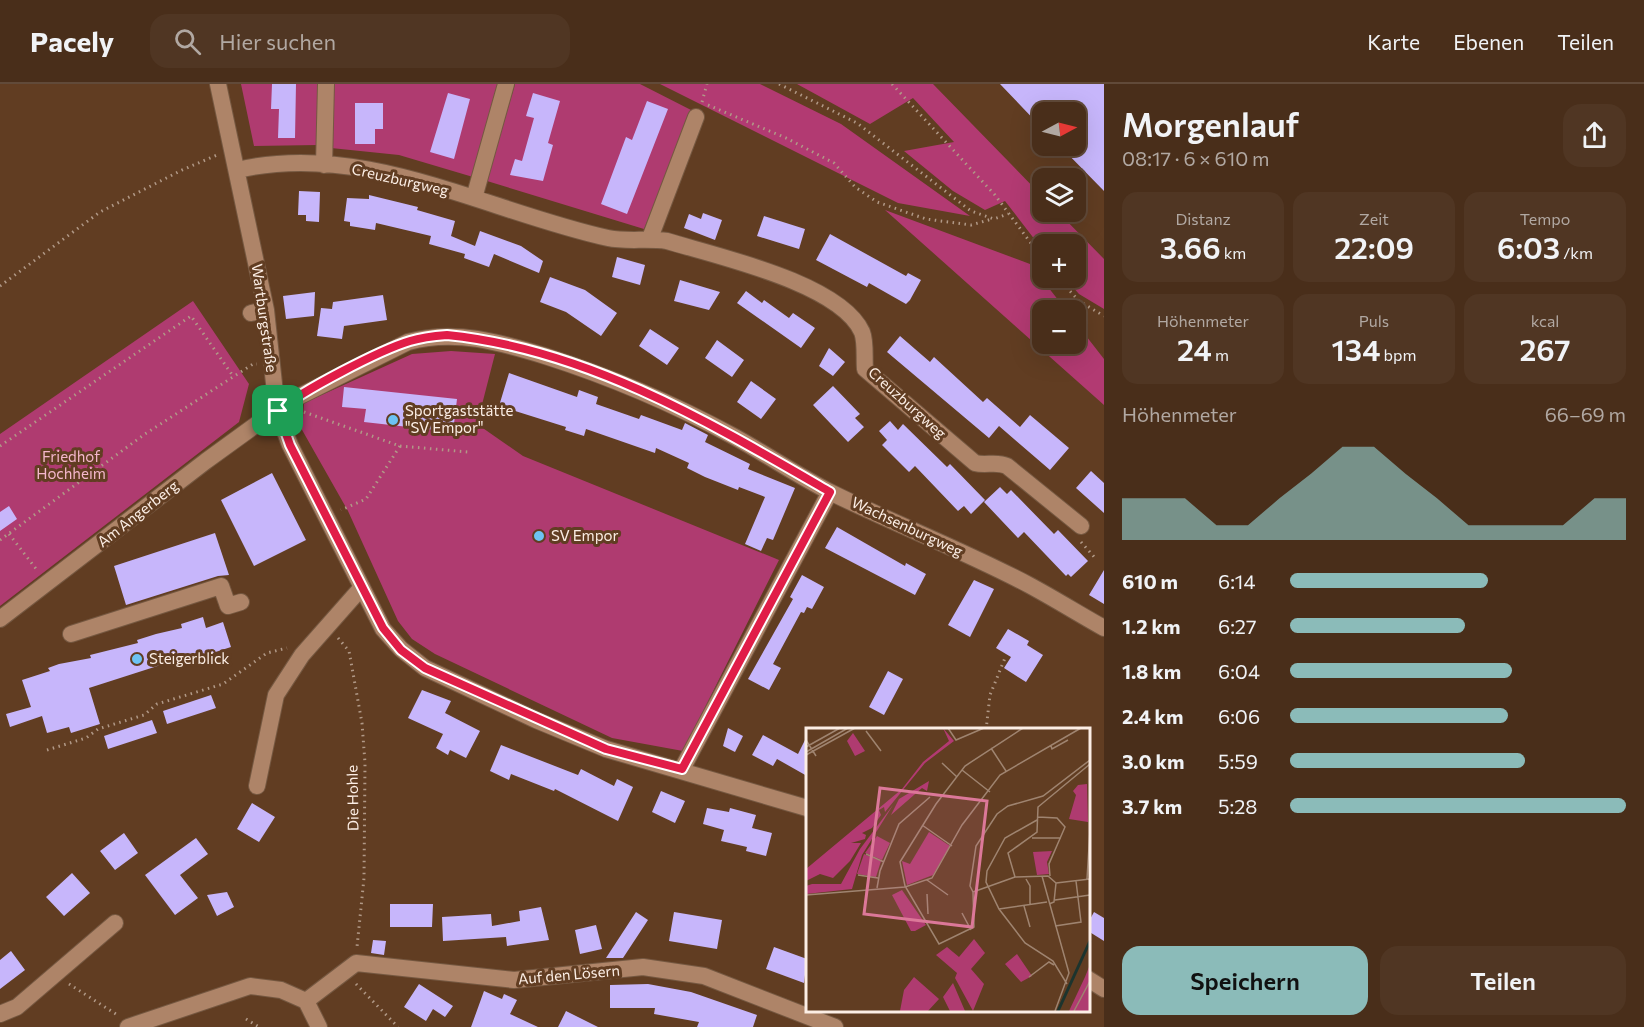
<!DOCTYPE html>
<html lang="de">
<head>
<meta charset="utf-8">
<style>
  body { margin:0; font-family:Commissioner,sans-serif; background:#503623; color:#f1f3f6; height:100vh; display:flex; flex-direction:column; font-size:22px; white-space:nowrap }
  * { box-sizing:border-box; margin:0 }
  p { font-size:20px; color:#b1a8a2 }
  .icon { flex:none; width:33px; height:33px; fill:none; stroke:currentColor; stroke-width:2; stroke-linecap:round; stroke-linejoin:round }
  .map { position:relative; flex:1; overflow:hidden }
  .side { display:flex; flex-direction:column; background:#492e1a; width:540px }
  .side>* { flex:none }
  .needle { width:39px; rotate:83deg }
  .controls { position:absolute; left:1032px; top:18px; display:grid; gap:12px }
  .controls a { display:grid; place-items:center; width:54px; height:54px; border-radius:12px; background:#492e1a; box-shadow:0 6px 24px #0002,0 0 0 2px #614a39; font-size:30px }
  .pin { position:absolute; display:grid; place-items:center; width:51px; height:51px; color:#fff; margin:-26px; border-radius:12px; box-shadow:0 3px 9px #0006 }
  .round { display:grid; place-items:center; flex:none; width:63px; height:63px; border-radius:18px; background:#503623 }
  .overview { display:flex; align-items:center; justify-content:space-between; height:102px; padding:0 18px }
  h1 { font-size:33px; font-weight:600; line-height:45px }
  .stats { display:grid; grid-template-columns:repeat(3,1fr); gap:9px; height:102px; padding:6px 18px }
  .stats div { display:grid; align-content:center; border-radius:15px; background:#503623; text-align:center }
  .stats b { font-size:30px; font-weight:600 }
  .stats small { font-size:16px; font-weight:400 }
  .stats p { font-size:16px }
  .chart { height:168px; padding:12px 18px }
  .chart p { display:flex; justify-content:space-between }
  .chart svg { width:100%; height:108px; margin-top:6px; fill:#8bbbb9; opacity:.7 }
  .button { display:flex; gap:12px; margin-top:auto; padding:12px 18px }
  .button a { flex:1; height:69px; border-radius:18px; background:#8bbbb9; color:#111; font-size:24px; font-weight:600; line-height:69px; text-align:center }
  .button a+a { background:#503623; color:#f1f3f6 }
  ul { padding:0 18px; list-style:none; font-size:20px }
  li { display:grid; grid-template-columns:96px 72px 1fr; align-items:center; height:45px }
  li i { height:15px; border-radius:8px; background:#8bbbb9 }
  header { display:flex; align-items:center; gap:36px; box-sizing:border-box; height:84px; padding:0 30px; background:#492e1a; border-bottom:2px solid #614a39 }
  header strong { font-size:28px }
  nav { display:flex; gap:33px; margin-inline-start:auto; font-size:21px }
  .search { width:420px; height:54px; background:#503623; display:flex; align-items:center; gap:15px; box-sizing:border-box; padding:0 21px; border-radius:18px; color:#b1a8a2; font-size:22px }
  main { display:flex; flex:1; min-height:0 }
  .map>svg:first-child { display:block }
  .green { fill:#af3b70 }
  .forest { fill:#b23a72 }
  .building { fill:#c7b6fb }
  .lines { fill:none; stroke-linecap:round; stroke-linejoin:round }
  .minor-casing { stroke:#755841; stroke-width:18 }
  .path { stroke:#b19987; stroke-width:3; stroke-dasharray:1.5 4.5; stroke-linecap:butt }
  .minor { stroke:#ae8468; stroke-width:16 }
  .route-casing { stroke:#fff; stroke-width:12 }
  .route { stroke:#e11d48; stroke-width:8 }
  .poi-dot { fill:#6dc2f3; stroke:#613d22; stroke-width:2 }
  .labels { text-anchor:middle; stroke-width:6; stroke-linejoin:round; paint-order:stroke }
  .street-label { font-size:15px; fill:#fceee5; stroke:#613d22 }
  .poi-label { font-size:15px; fill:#fceee5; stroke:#613d22; text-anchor:start }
  .park-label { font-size:15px; fill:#f5b7cd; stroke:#613d22 }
  .inset-river { fill:none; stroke:#1c342e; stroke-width:3 }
  .inset-road { fill:none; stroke:#9f8470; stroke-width:1.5 }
  .view { fill:#dc7899; fill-opacity:0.15; stroke:#dc7899; stroke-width:3 }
  .inset-edge { fill:none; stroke:#fceee5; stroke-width:3 }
</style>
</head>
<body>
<header>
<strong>Pacely</strong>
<div class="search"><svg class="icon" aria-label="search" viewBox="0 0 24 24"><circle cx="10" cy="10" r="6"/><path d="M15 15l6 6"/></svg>Hier suchen</div>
<nav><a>Karte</a><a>Ebenen</a><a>Teilen</a></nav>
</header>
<main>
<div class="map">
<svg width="1104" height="943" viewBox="0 0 1104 943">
  <rect width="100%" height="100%" fill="#613d22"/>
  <path class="green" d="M241,0H320L318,61L254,62Z
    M333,0H500L473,93L399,71L331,64Z
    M515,0H640L693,27L644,145L487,97Z
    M193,217L249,300L239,338L0,522V350Z
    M451,267L495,270L477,340L523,372L779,476L683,667L612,654L435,570L412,555L398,537L348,427L297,337L303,335L304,319L412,270Z"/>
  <path class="forest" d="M660,0H760L841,40L970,132L898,119Z
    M797,0H933L1042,112V128H1058L1104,175V225L1079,210L1065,194H1076V160H1042V165L1005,117L985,126L953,107L904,67L954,58L913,14L870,40Z
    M885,126L1030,180L1066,226H1042V260H1076V239L1104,275V321Z"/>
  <path class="building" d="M272,0H296L295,54H278L279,25H271Z
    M1000,0H1104V107L1060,62H1076V28H1042V44Z
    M448,9L470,15L454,75L430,68Z
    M533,9L560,17L548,59L553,61L543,97L510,91L515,75L522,77L534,34L526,32Z
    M647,17L668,25L627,130L601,120L626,53L632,56Z
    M355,19H383V45H375V60H355Z
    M299,107L320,108L319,138L306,137V131H298Z
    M369,111L418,123L417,126L455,137L451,152L475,162L480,147L521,162L543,177L539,189L494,170L489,183L464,174L465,170L429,160L431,152L376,139L375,146L350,142V138L344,137L347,114L369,115Z
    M703,129L722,136L715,156L684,144L689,130L701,135Z
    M764,132L805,145L799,165L757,152Z
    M830,150L906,192L908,189L921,196L910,216L906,220L869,199L867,203L816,176Z
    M617,173L645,181L640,201L612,193Z
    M550,193L585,206L617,229L601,252L566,228L540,218Z
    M680,196L720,208L709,226L674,217Z
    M746,207L762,219L764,216L789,234L793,229L815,244L801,264L737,219Z
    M315,208L314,232L286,235L283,212Z
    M383,211L387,236L344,242L342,255L317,252L321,224L332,225L333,218Z
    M650,245L679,264L667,281L639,262Z
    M900,252L930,278L934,273L983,318L987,314L1020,343L1030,331L1069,364L1050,386L999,342L989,354L887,268Z
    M717,256L744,276L732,293L705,274Z
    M829,264L845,278L833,292L819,282Z
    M509,289L577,313L579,306L598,313L596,320L639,335L641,331L682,346L685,339L708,351L705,358L750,380L748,385L795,404L773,456L767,454L761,467L745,460L765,413L739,403L738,406L705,393L687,384L689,379L656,364L655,369L586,345L584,352L565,346L566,343L499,322Z
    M751,297L776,315L761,335L737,318Z
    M833,302L860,330L855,334L864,343L848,358L813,321Z
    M344,303L457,315L453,348L364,338L366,325L342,323Z
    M890,337L898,346L903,340L947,383L950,380L985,416L971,430L964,422L958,427L915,382L909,388L882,361L887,356L879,347Z
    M1091,387L1104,399V429L1076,404Z
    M272,389L306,456L254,482L221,416Z
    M1000,403L1007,410L1011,406L1054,450L1058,446L1088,477L1071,493L1068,490L1066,492L1024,448L1018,454L984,418Z
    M9,422L17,435L0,447V428Z
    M837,443L905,482L906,479L926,490L915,511L825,464Z
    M215,449L229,491L218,492L126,521L114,482Z
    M1104,486V520L1089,511Z
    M802,491L824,503L812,525L807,523L804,529L801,528L773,580L781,584L769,606L748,595L793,515L790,513Z
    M974,496L994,505L970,553L948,541Z
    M203,533L206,544L223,538L231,563L200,573L198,569L89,604L100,640L71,649L69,643L47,649L42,632L10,643L6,630L31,623L22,596L50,587L48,584L59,580L91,574L90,571L138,559L137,556L156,550L182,544L181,540Z
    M1008,545L1029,557L1027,561L1043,571L1026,598L1004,584L1011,573L996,564Z
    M888,587L903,595L884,631L869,623Z
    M422,606L451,617L445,629L480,647L466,674L450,666L448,671L436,664L443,650L408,634Z
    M211,611L216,624L167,640L163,627Z
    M152,636L157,649L108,665L104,652Z
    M728,644L743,652L735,668L723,662Z
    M763,651L798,670L807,652V692L777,675L773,682L752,671Z
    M501,661L578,691L581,685L614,702L617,695L633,703L618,737L555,705L554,707L511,690L509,696L490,687Z
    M661,707L685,717L675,739L652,728Z
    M252,719L275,733L259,758L237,745Z
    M707,724L729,728L730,724L756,731L752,744L772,749L766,772L746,767L747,763L721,757L724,746L703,740Z
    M124,749L138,769L115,786L100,767Z
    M196,754L208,770L180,791L198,814L175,831L145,791Z
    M72,789L90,809L64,832L46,813Z
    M227,808L234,823L217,832L207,811Z
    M390,820H433L432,843H390Z
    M541,823L549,856L507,862L506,853L443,857L442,833L491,830L492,842L520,837L519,827Z
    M636,828L648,836L623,874H606Z
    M674,828L722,836L717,865L669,857Z
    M1094,828L1104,834V857L1088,847V839Z
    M596,841L602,865L580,870L575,846Z
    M373,856L386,857L384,871L371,869Z
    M774,863L807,875L804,899L766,885Z
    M11,867L25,886L0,905V876Z
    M419,900L453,922L445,933L433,925L426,937L404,923Z
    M648,900L691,908L757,931L753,943H697L699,938L654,930L655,924H610V901Z
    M484,907L502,915L504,910L517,916L510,930L538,943H471Z
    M566,927L598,943H558Z"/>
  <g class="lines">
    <defs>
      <path id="minor" d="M218,0L266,226L277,327L290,361L383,545L401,565L425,584L536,636L606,665L807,724
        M324,81L326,0
        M238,86C362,56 489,128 608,154C627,158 647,154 667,157C716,172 840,199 862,248C866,258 864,274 865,285L975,379C986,382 996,377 1007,382L1081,442
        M474,114L506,0
        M650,154L696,33
        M251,229L266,226
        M0,535L206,377L286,319L408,258C455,245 499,258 545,272C611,293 672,319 733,352C766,370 798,392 832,409C897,441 965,467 1029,501C1055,515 1079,530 1104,544
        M71,550L221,502L228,522L241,518
        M682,685L830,408
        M257,702L276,611L302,571L362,503
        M1088,895L1104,905
        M306,917L356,879L514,896L643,883L704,892L835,943
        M0,930L17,923L115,839
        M128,943L250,902L281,906L306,917L319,943"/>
    </defs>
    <use href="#minor" class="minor-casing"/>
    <path class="path" d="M779,0L857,39L971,127L994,135L1008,130
      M892,0L995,111L1042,174
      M702,18L707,0
      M708,21L786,54L834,79L855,103L877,118L926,135L971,141L992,135
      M1058,194L1079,217L1104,232
      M0,202L100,128L182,86L217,71
      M304,328L400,362L366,415L341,426
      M0,362L191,232L233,292
      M400,362L468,368
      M9,450L37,486
      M0,456L145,350L253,280H257
      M1081,458L1096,475
      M338,554L349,567L362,639L365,679L364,794L357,863
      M986,646L990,611L1005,574
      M47,666L86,654L98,645L144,631L157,620L223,600L267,569L287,564
      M69,900L119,932
      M356,900L398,943
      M246,935L259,943"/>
    <use href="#minor" class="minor"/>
  </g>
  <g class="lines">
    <defs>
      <path id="route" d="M447,251C587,265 711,339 830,408L682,685L606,665L425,584L401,566L383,544L290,361L278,327C301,307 380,266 410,257C423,253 434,252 447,251Z"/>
    </defs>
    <use href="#route" class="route-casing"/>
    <use href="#route" class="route"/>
  </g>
  <g class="poi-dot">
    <circle cx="393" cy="336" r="6"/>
    <circle cx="539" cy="452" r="6"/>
    <circle cx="137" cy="575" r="6"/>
  </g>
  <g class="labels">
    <g class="street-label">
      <text transform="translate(400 96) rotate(13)" y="5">Creuzburgweg</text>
      <text transform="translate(264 234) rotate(82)" y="5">Wartburgstraße</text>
      <text transform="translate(907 319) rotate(42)" y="5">Creuzburgweg</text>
      <text transform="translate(138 430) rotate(-38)" y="5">Am Angerberg</text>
      <text transform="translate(907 443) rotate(25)" y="5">Wachsenburgweg</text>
      <text transform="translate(353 714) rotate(-91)" y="5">Die Hohle</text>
      <text transform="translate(569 891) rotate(-5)" y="5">Auf den Lösern</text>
    </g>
    <g class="poi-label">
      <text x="405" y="332">Sportgaststätte<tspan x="405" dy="17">"SV Empor"</tspan></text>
      <text x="551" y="457">SV Empor</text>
      <text x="149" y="580">Steigerblick</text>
    </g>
    <g class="park-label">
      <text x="71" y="378">Friedhof<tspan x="71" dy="17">Hochheim</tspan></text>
    </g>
  </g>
  <g transform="translate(806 644)">
    <rect width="284" height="284" fill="#613d22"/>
    <path d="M47,5L59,23L49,28L41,13ZM281,56L282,94L263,91L270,67L267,63L272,57ZM123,104L144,118L127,147L101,157L96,133L104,136ZM71,108L84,115L76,132L59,125ZM246,123L241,134L243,146L231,147L227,124ZM58,126L75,133L70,149L51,146ZM96,162L120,197L109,203H105L86,167ZM168,211L179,225L165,241L178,256L167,283L149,250L151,245L130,227L141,219L153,229ZM211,226L226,248L215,254L199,236ZM283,239V283H263L279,249ZM108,249L133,271L122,283H94L98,262ZM147,255L159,283H144L137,269Z" fill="#af3b70"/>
    <path d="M137,0L148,13L119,35L79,84L78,79L73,82L75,87L66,100L56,105L60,107L59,111L45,115H55L44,133L27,150L14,146L0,153V141L96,61L117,34L143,13ZM123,53L121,63L116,60L85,87L93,71ZM87,77L56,127L46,161L0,166V158L6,156H35L54,121Z" fill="#b23a72"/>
    <path class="inset-river" d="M252,283L284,213"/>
    <path class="inset-road" d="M142,0L150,12L178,0M60,3L75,23M0,12L10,28M245,18L246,21L262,12M0,19L34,0M185,20L200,43M0,24L42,0M0,27L49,0M136,35L151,49M156,42L184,64M232,89L251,90L259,99L243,136L244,148M231,92L199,110L181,143L180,154L193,181L219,215L247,233L261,256M116,97L146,118M226,110H255M60,126L78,134M52,147L72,150M236,148L263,245L249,283M220,151L224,158V177M281,151L284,102M121,152L142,167M250,155L242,148L209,149L202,125L231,104L232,79L284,36M250,155L284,151M71,160L74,143L93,96L124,69M167,164L168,199L133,216L99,158L94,134L130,76L159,38L217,0M167,164L164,158L170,118L191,86L202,78L237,68L284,32M167,164L209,149M121,166L122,186M0,167L99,159L126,150L156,97L194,47L275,0M249,172L284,167M243,176L248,174L250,155M218,178L224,199M193,181L241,174M156,185L165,202M249,198L275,194L270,153M223,249L243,234L248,237M268,283L284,253"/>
    <path class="view" d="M74,60L181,73L166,199L58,186Z"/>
    <rect width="284" height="284" class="inset-edge"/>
  </g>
</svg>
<div class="controls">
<a><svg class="needle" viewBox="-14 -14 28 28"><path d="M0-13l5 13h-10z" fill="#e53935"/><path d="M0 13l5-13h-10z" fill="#b1a8a2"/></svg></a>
<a><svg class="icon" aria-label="layers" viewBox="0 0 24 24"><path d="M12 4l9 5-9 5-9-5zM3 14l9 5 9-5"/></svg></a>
<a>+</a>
<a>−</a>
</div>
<div class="pin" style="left:278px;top:327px;background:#1e9e55"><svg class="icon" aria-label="arrive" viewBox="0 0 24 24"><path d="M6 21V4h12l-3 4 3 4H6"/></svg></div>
</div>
<section class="side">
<div class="overview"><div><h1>Morgenlauf</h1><p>08:17 · 6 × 610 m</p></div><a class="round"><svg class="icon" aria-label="share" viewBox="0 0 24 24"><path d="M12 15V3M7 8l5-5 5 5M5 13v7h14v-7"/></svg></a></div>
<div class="stats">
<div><p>Distanz</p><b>3.66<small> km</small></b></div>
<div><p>Zeit</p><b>22:09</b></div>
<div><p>Tempo</p><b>6:03<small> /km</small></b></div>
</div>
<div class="stats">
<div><p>Höhenmeter</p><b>24<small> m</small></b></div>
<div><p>Puls</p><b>134<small> bpm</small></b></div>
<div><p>kcal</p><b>267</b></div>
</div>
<div class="chart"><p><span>Höhenmeter</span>66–69 m</p>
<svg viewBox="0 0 160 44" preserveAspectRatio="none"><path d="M0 44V27L10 27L20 27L30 38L40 38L50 27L60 17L70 6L80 6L90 17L100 27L110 38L120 38L130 38L140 38L150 27L160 27V44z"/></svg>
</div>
<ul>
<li><b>610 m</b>6:14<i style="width:59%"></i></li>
<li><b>1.2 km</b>6:27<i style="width:52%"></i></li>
<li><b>1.8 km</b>6:04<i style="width:66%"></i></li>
<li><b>2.4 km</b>6:06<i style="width:65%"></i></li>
<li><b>3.0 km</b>5:59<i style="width:70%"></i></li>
<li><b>3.7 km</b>5:28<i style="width:100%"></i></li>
</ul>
<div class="button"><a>Speichern</a><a>Teilen</a></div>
</section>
</main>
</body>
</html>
